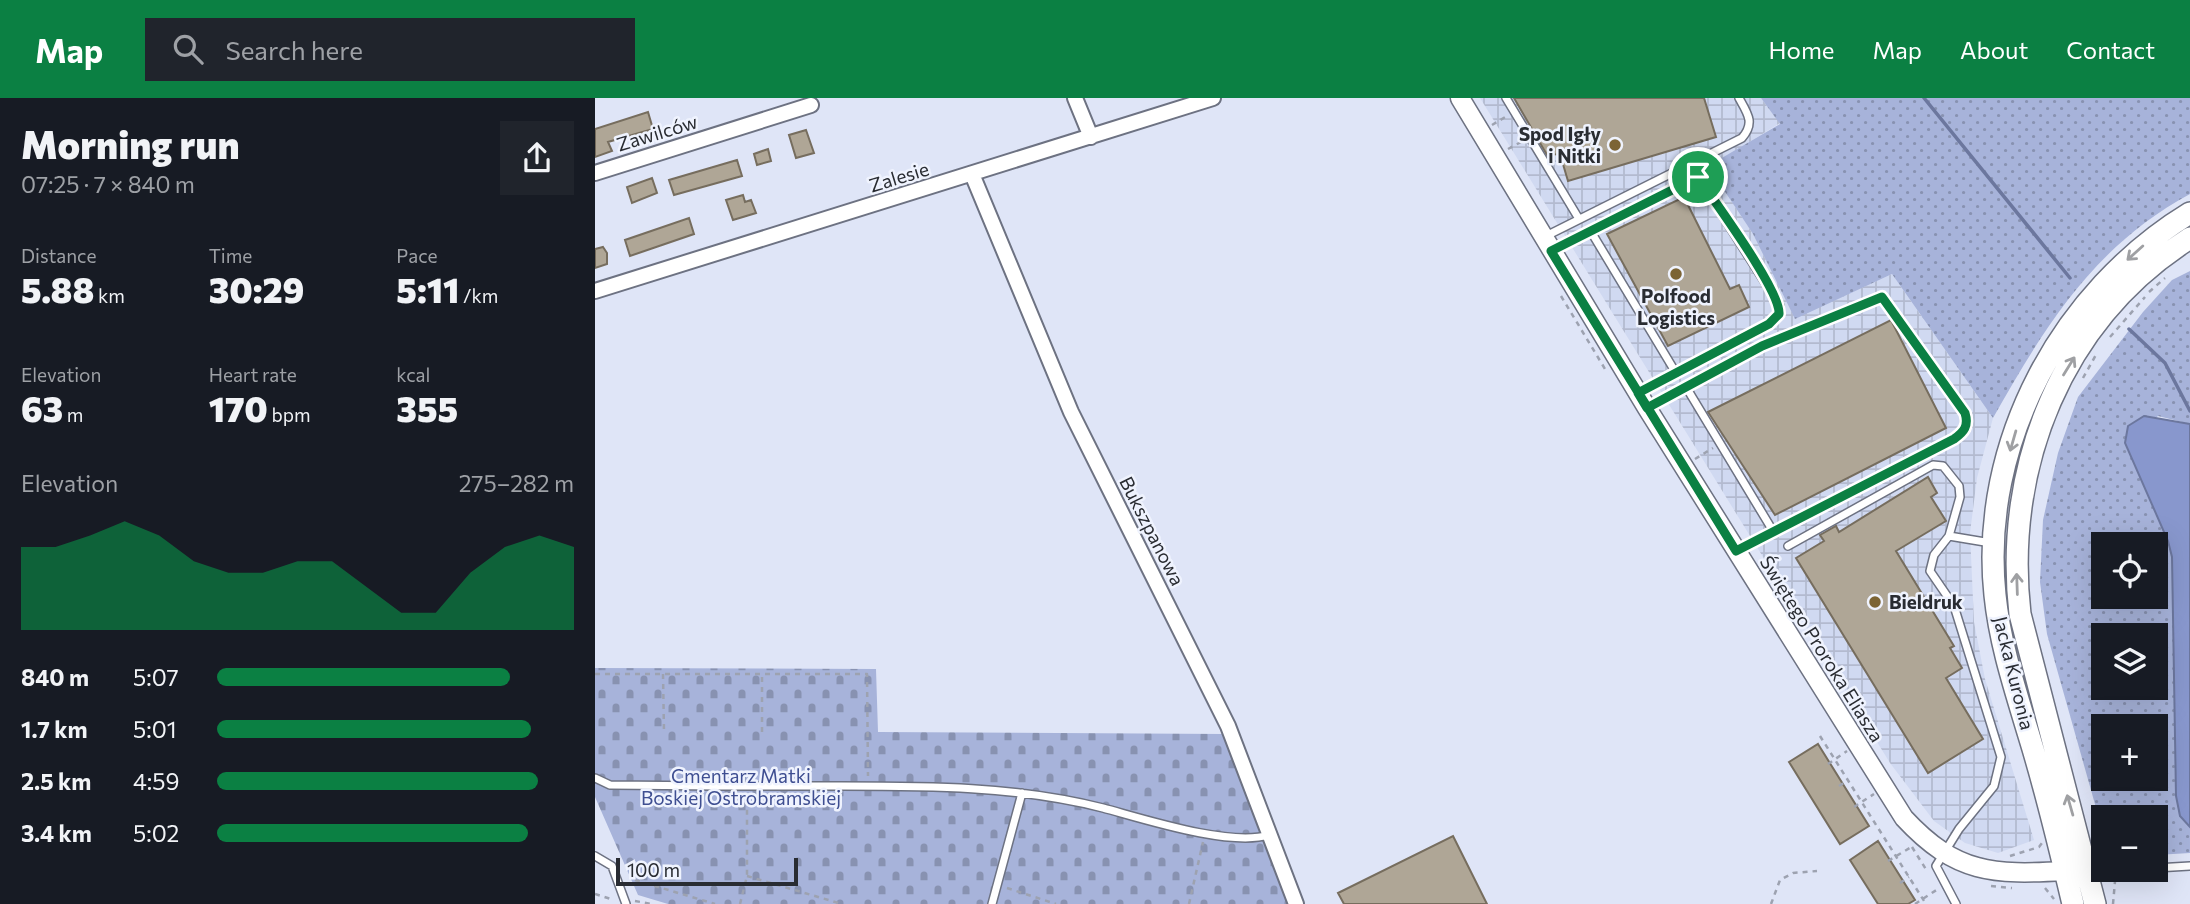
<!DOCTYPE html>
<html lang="en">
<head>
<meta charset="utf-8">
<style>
  body { margin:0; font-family:Commissioner,sans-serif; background:#20242c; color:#f1f3f6; height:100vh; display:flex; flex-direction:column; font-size:26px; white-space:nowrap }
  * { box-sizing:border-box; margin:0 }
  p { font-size:23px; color:#9ea1a6 }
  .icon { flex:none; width:38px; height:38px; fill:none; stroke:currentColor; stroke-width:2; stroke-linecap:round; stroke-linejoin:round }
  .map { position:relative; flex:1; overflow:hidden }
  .sheet { display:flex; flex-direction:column; background:#171b24; width:595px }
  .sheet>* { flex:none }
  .fabs { position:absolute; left:1496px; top:434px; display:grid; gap:14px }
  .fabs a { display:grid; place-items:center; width:77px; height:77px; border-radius:0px; background:#171b24; box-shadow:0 7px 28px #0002; font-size:35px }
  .scale { position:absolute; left:21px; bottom:18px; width:182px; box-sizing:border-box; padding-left:7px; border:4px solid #292c32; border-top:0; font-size:19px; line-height:24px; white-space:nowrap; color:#292c32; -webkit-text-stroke:5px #eff3fe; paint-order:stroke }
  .pin { position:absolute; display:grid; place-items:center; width:60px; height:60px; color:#fff; margin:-30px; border:4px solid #fff; border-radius:50%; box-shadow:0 2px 7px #0007 }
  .round { display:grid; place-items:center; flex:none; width:74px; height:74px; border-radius:0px; background:#20242c }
  .head { display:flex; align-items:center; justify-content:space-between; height:119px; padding:0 21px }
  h1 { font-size:38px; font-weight:800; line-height:52px }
  .metrics { display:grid; grid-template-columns:repeat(3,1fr); gap:10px; height:119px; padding:7px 21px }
  .metrics div { display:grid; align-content:center }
  .metrics b { font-size:35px; font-weight:800 }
  .metrics small { font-size:19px; font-weight:400 }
  .metrics p { font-size:19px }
  .chart { height:196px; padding:14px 21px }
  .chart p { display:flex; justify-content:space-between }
  .chart svg { width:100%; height:126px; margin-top:7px; fill:#0b8043; opacity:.7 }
  ul { padding:0 21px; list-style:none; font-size:23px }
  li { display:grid; grid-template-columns:112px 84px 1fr; align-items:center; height:52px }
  li i { height:18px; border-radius:9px; background:#0b8043 }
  header { display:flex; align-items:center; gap:42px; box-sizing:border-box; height:98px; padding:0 35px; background:#0b8043; color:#fff }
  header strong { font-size:33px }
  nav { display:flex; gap:38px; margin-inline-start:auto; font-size:24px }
  .search { width:490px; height:63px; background:#20242c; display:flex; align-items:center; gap:18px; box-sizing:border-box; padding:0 24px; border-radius:0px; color:#9ea1a6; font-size:26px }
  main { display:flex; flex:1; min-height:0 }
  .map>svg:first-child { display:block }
  .industrial { fill:url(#industrial-grid) }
  .grass { fill:url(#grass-dots); fill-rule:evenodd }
  .cemetery { fill:url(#cemetery-stones) }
  .water { fill:#8897cd; stroke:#6c779e; stroke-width:2 }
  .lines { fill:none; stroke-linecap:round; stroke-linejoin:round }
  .stream { stroke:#6c779e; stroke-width:3.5 }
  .building { fill:#afa696; stroke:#766d5e; stroke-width:2 }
  .service-casing { stroke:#6d7282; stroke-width:10 }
  .minor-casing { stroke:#6d7282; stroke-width:18 }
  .tertiary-casing { stroke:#6d7282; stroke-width:21 }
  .secondary-casing { stroke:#6d7282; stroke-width:24 }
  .path { stroke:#9da2b0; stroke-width:2.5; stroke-dasharray:5 5; stroke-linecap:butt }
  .service { stroke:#fff; stroke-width:7 }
  .minor { stroke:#fff; stroke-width:14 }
  .tertiary { stroke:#fff; stroke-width:18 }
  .secondary { stroke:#fff; stroke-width:21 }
  .oneway { stroke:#9fa0a3 }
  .route-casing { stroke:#fff; stroke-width:14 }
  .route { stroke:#0b8043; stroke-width:9 }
  .poi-dot { fill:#7c6434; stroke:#eff3fe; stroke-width:2.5 }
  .labels { text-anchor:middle; stroke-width:5; stroke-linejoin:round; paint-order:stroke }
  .street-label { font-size:19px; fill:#292c32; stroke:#eff3fe }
  .poi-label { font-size:19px; font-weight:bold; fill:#292c32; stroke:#eff3fe; text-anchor:end }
  .park-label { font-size:19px; fill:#3e4e91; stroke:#eff3fe }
</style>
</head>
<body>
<header>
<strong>Map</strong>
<div class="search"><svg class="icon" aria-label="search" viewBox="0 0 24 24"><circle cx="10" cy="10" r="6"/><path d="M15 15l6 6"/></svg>Search here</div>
<nav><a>Home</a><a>Map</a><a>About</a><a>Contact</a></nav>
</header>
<main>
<section class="sheet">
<div class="head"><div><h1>Morning run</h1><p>07:25 · 7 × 840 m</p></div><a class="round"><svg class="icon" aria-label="share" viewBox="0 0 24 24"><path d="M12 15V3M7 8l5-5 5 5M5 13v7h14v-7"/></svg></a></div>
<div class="metrics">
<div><p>Distance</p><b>5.88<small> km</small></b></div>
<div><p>Time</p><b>30:29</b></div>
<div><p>Pace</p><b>5:11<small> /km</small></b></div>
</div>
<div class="metrics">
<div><p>Elevation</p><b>63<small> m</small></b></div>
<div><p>Heart rate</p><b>170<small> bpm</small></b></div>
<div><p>kcal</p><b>355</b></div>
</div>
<div class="chart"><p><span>Elevation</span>275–282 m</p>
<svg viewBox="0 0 160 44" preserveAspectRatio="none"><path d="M0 44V15L10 15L20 11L30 6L40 11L50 20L60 24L70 24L80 20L90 20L100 29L110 38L120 38L130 24L140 15L150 11L160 15V44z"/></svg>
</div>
<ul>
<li><b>840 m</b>5:07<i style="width:82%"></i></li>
<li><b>1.7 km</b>5:01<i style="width:88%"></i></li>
<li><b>2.5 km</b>4:59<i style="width:90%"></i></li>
<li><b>3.4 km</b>5:02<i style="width:87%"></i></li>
</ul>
</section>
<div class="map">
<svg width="1595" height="806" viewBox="0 0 1595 806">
  <defs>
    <pattern id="industrial-grid" width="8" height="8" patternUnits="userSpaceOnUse" patternTransform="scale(1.75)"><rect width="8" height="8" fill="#d0d9f1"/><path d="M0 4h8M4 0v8" fill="none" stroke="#b3bacf"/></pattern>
    <pattern id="grass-dots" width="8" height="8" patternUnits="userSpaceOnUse" patternTransform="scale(1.75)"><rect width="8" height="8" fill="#a7b3da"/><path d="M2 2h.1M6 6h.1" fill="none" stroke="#8892b1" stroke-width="1.8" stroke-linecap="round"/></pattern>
    <pattern id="cemetery-stones" width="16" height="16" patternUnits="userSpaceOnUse" patternTransform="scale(1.75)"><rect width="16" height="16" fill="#a7b3da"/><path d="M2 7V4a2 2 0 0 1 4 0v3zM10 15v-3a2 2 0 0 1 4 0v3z" fill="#8892b1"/></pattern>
  </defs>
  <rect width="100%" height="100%" fill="#dfe5f7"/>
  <path class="industrial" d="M885,0H1166L1185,25L1114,69L1158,136L1200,220L1297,176L1398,320L1382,380L1375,435L1379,524L1390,581L1439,742L1403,755L1370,745L1339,723L1295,665Z"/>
  <path class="grass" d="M1166,0H1595V96C1499,148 1450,228 1398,320L1297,176L1200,221L1158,136L1113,68L1185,26Z
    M1595,173V326L1563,318L1530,345L1573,443L1577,459L1585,718L1595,729V755L1561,757V719H1508V730L1505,724L1452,536L1445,484L1448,422L1463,355L1483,299L1548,214L1577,182ZM1508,446H1561V499H1508ZM1508,537H1561V590H1508ZM1508,628H1561V681H1508Z"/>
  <path class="cemetery" d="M0,570L281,571L283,634L630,636L695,806H73L43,797L0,699Z"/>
  <path class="water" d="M1549,318L1595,326V729L1585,718L1581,698L1577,459L1573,443L1530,345L1533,328Z"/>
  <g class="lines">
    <path class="stream" d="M1329,0L1475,180
      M1534,231L1570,265L1595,313"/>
  </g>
  <path class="building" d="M919,0H1109L1121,39L973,83L965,56L952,57Z
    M53,14L58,31L13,44L17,53L0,59V31Z
    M211,32L219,55L201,60L194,37Z
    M173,51L176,63L162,67L159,56Z
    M142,62L147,78L79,97L74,82Z
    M57,80L62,95L37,105L32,89Z
    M148,97L150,104L156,102L161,115L138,122L131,102Z
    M1089,99L1135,191L1144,187L1154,209L1073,248L1012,136Z
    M94,120L99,136L35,158L30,142Z
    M8,149L12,155V166L0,170V151Z
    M1296,222L1351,330L1180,417L1113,314Z
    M1333,379L1342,395L1336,399L1351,423L1301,453L1359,548L1355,550L1367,570L1351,580L1388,641L1333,675L1201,460L1229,443L1225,437L1241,428L1244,434Z
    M1223,646L1274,728L1245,746L1194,664Z
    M858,738L892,806H749L743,795Z
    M1283,743L1320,802L1313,806H1283L1255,762Z"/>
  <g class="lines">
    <defs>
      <path id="service" d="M911,0L984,121
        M995,132L1081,275
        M951,138L1147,40C1160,25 1153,16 1144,0
        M958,151L1103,79L1185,208L1181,221L1044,295
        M1091,289L1178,433
        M1052,310L1167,248L1288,199L1370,315L1371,330L1359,341L1142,453
        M1354,438L1396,445
        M1193,448L1338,367L1348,368L1364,388L1365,399L1354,438L1339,457L1335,473L1359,508L1406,659L1399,688L1364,731L1341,768L1361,806
        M0,680L15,687C88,688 160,688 233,688C326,688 417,687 508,710C549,721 635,749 674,737
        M0,758L17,768L31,806
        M1561,770L1595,768
        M1492,773L1509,772
        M397,806L427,695"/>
      <path id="minor" d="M480,0L496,39
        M0,75L216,7
        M377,76L476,314L633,628L701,806
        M0,193L618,0"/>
      <path id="tertiary" d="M865,0L1052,310L1309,720C1361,776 1398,777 1470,773"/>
      <path id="secondary" d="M1478,806C1465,751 1452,696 1435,641C1421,594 1405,547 1400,497C1384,345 1467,193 1595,115
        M1500,806L1425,516C1408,368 1467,221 1595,140"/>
    </defs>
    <use href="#service" class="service-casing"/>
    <use href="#minor" class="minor-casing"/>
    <use href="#tertiary" class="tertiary-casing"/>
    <use href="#secondary" class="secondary-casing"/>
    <path class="path" d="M897,27L912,18
      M913,51L926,44
      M1554,194L1570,180
      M966,198L1010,271
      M1515,239L1550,199
      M1488,280L1502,255
      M1100,361L1118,350
      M0,576H272L273,678
      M68,576L69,634
      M167,634V576
      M1225,638L1331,806
      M1233,666L1252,653
      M1244,688L1253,682
      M1259,709L1279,696
      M1497,725L1508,747
      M1317,749L1332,773
      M1415,758L1444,749L1447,745
      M1293,763L1318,748
      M152,778L247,806
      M40,782L120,806
      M1305,785L1314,779
      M1396,788L1417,790
      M412,790L461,806
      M1450,790L1459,801
      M0,796L19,802
      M40,803L57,806
      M145,806L152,778V698
      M594,806L608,744
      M1176,806L1185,782L1198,775L1222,773
      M1320,806L1343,791
      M1518,806L1521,772"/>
    <use href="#service" class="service"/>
    <use href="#minor" class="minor"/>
    <use href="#tertiary" class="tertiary"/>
    <use href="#secondary" class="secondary"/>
  </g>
  <defs><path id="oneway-shaft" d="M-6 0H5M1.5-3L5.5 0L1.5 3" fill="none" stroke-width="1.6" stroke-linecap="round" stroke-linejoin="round" transform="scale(1.75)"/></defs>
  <g class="oneway">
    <use href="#oneway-shaft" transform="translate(1540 155) rotate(138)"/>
    <use href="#oneway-shaft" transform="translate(1474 268) rotate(-58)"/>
    <use href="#oneway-shaft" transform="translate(1418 343) rotate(106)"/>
    <use href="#oneway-shaft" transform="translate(1422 486) rotate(-92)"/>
    <use href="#oneway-shaft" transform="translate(1475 707) rotate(-106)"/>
  </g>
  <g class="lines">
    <defs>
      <path id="route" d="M1103,79L956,153L1141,453L1359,341C1369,334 1374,328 1370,315L1287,199L1167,248L1052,310L1043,295L1174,226L1184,216C1186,193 1119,103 1103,79"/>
    </defs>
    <use href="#route" class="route-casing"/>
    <use href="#route" class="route"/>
  </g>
  <g class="poi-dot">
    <circle cx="1020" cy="47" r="7"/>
    <circle cx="1081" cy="176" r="7"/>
    <circle cx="1280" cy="504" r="7"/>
  </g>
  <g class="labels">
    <g class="street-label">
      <text transform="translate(62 35) rotate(-17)" y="7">Zawilców</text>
      <text transform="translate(304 79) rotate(-17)" y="7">Zalesie</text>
      <text transform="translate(557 433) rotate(63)" y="7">Bukszpanowa</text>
      <text transform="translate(1227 551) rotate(58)" y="7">Świętego Proroka Eliasza</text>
      <text transform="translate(1419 575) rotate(76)" y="7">Jacka Kuronia</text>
    </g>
    <g class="poi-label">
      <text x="1006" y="43">Spod Igły<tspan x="1006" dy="22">i Nitki</tspan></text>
      <text x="1081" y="205" text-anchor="middle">Polfood<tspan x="1081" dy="22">Logistics</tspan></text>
      <text x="1294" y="511" text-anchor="start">Bieldruk</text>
    </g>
    <g class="park-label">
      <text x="146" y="685">Cmentarz Matki<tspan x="146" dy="22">Boskiej Ostrobramskiej</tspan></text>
    </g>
  </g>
</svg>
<div class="fabs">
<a><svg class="icon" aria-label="locate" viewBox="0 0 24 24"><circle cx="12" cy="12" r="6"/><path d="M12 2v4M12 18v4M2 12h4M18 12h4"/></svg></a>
<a><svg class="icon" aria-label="layers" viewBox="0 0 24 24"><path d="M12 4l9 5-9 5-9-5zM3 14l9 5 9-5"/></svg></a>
<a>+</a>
<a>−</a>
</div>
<div class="scale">100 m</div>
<div class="pin" style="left:1103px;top:79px;background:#1e9e55"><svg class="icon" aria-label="arrive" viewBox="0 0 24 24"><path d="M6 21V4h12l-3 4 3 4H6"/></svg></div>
</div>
</main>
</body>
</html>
